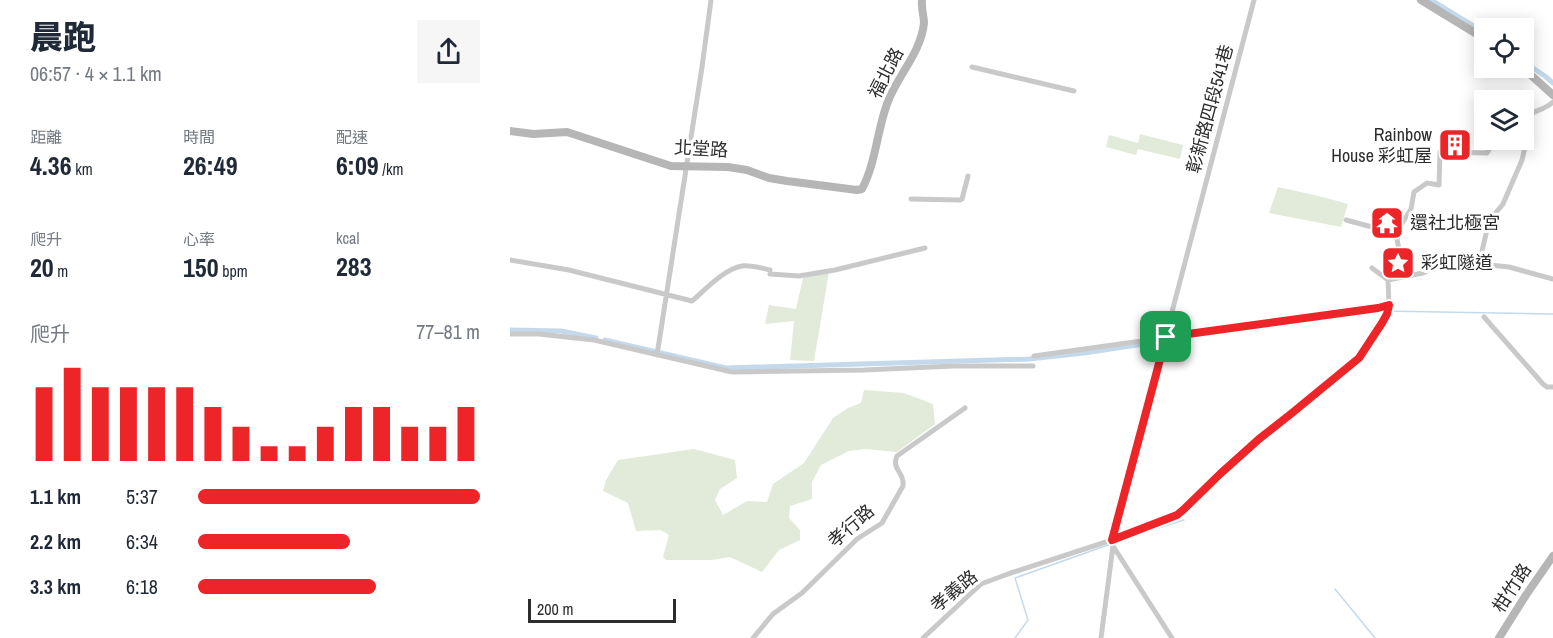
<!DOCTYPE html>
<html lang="zh-TW">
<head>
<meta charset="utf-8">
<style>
  body { margin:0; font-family:"Archivo Narrow","Noto Sans TC",sans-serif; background:#f6f6f7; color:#1f2937; height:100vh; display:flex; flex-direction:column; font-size:22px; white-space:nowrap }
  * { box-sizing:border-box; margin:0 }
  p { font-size:20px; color:#747a83 }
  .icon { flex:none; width:33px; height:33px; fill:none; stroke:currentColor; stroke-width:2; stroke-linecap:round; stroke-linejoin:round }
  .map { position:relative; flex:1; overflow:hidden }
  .drawer { display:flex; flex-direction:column; background:#fff; width:510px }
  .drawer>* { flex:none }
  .fabs { position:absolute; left:964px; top:18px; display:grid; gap:12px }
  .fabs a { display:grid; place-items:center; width:60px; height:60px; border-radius:0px; background:#fff; box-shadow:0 3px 15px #0003; font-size:30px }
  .scale { position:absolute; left:18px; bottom:15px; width:148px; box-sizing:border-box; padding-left:6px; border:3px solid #2c2c2c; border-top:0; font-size:16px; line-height:21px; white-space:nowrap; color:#2c2c2c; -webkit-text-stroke:4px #fff; paint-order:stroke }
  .pin { position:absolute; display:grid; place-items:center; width:51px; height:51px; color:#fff; margin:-26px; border-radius:12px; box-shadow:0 3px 9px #0006 }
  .round { display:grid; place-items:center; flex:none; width:63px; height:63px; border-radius:0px; background:#f6f6f7 }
  .summary { display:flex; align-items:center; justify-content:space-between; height:102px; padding:0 30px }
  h1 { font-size:33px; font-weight:800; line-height:45px }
  .metrics { display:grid; grid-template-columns:repeat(3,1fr); gap:9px; height:102px; padding:6px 30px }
  .metrics div { display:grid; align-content:center }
  .metrics b { font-size:26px; font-weight:800 }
  .metrics small { font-size:16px; font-weight:400 }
  .metrics p { font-size:16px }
  .chart { height:168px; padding:12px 30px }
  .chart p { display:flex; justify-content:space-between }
  .chart svg { width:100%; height:108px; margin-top:6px; stroke:#ed2528; stroke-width:6 }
  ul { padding:0 30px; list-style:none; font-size:20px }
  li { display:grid; grid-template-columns:96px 72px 1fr; align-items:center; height:45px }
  li i { height:15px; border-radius:8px; background:#ed2528 }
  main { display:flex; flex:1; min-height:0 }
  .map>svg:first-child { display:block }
  .green { fill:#e2ebd9 }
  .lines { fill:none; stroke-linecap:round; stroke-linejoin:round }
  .stream { stroke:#c4daec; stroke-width:1.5 }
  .canal { stroke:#c4daec; stroke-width:5 }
  .street { stroke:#c9c9c9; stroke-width:5 }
  .secondary { stroke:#b6b6b6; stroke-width:8 }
  .route-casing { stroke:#fff; stroke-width:12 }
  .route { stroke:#ed2528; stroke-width:8 }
  .labels { text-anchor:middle; stroke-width:6; stroke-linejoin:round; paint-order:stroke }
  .street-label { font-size:18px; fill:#2c2c2c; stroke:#fff }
  .poi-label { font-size:18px; fill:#2c2c2c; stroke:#fff; text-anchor:start }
</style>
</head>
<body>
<main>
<section class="drawer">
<div class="summary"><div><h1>晨跑</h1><p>06:57 · 4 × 1.1 km</p></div><a class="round"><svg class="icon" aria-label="share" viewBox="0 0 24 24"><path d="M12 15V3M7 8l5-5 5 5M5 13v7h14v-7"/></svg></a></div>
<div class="metrics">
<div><p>距離</p><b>4.36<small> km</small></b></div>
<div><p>時間</p><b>26:49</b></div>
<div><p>配速</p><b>6:09<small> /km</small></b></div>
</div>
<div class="metrics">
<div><p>爬升</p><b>20<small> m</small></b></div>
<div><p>心率</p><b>150<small> bpm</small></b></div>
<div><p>kcal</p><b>283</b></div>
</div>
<div class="chart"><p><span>爬升</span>77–81 m</p>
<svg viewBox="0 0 160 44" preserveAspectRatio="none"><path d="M5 44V14M15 44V6M25 44V14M35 44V14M45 44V14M55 44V14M65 44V22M75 44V30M85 44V38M95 44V38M105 44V30M115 44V22M125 44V22M135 44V30M145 44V30M155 44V22"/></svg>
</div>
<ul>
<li><b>1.1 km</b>5:37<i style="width:100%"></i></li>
<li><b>2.2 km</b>6:34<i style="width:54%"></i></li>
<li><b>3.3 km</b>6:18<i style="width:63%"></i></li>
</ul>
</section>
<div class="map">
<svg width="1043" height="638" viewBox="0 0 1043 638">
  <rect width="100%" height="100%" fill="#fff"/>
  <path class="green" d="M630,134L673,145L670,159L628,149L626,155L596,147L599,135L628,143Z
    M768,187L813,197L838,204L831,227L759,213Z
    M319,272L304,361L280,360L284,321L255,324L259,305L286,309L293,278Z
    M354,390L394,393L423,404L425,424L387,452L356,449L339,451L311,465L302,482V499L280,506L279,518L290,530V540L269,550L252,572L220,557L201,560H156L153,557L159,535L150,530L126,531L118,503L93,491L96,480L108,460L184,449L225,460L227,478L210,489L205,500L213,515L237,501L257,502L263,484L294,463L323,418L338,408L351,403Z"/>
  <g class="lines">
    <path class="stream" d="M709,333L873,311L1043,314
      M825,589L865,638
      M505,638L518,620L505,578L629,534L674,520"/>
    <path class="canal" d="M921,0L975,33
      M1014,62L1035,76L1043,83
      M0,330L51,331L86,338
      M95,340L216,368L519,359L574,353L693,335"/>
    <path class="street" d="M462,67L564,91
      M1017,116C1025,110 1035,110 1043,102
      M401,199L450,200L452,199L458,176
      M836,220L862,227
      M0,260L59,270L182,301C195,290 214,269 232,266C241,265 251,268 260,270
      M969,264L979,221L993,204L1012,160L1017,139L1018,116
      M862,268L878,280L879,305
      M260,274L289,276L325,270L415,248
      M894,277L887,239L891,225L901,209L904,192L917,183L929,185L930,152L977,153L981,146L997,140
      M878,280L913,273L931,265L969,264L999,267L1043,279
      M974,317L1033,384L1037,387H1043
      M0,334H29L84,340L222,372L354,370L444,366H523
      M147,355L192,67L201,0
      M603,546L662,638
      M243,638L263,614L292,593L347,539L372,523L393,486C395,472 381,470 387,456L455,408
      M413,638L471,584L498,574L602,540L667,515L749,439L821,382L849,358L872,323L877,314L879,305L868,308L524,356
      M591,638L603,546L602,540L744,0"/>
    <path class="secondary" d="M911,0L975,39
      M1013,68L1043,95
      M0,131L23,134L57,132L161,166L218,167L237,170L259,178L277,181L347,190L352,189C366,162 367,131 377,104C387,76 411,53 414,23C414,16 411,8 412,0
      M989,638L1016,595L1043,556"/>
  </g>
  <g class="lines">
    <defs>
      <path id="route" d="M879,305L877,314L872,323L849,358L782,413L749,439L710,474L673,510L667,515L602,540L656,337L868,308Z"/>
    </defs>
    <use href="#route" class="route-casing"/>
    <use href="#route" class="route"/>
  </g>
  <defs>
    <symbol id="building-square" viewBox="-11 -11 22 22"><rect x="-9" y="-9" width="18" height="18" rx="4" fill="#ed2528" stroke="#fff"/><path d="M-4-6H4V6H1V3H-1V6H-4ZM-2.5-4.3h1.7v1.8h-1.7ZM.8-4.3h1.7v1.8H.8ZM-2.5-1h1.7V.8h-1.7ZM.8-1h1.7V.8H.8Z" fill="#fff"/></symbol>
    <symbol id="temple-square" viewBox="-11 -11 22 22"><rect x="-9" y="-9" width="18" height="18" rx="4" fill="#ed2528" stroke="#fff"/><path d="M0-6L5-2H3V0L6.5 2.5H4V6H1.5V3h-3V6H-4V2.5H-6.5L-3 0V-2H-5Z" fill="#fff"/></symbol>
    <symbol id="sight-square" viewBox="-11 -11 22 22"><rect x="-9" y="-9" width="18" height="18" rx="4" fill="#ed2528" stroke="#fff"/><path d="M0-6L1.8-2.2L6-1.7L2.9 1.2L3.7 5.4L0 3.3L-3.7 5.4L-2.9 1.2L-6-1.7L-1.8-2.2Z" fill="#fff"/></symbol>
  </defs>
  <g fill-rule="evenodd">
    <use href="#building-square" x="926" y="126" width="38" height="38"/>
    <use href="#temple-square" x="858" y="204" width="38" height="38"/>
    <use href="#sight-square" x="869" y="244" width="38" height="38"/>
  </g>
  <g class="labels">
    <g class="street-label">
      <text transform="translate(376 73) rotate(-63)" y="6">福北路</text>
      <text transform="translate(700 109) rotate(-75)" y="6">彰新路四段541巷</text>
      <text transform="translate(191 149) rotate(3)" y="6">北堂路</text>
      <text transform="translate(341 526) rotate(-41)" y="6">孝行路</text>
      <text transform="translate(1002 588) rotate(-57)" y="6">柑竹路</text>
      <text transform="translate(444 591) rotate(-39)" y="6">孝義路</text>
    </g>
    <g class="poi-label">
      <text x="922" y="141" text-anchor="end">Rainbow<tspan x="922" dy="21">House 彩虹屋</tspan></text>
      <text x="900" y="229">還社北極宮</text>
      <text x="911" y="269">彩虹隧道</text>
    </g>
  </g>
</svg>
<div class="fabs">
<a><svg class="icon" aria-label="locate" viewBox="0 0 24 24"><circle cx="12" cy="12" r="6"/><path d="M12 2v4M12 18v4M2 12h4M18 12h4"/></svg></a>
<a><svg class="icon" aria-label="layers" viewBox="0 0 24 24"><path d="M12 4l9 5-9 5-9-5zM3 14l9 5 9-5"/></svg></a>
</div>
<div class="scale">200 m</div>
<div class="pin" style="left:656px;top:337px;background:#1e9e55"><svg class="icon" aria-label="arrive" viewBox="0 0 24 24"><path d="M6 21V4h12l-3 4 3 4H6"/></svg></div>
</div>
</main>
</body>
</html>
